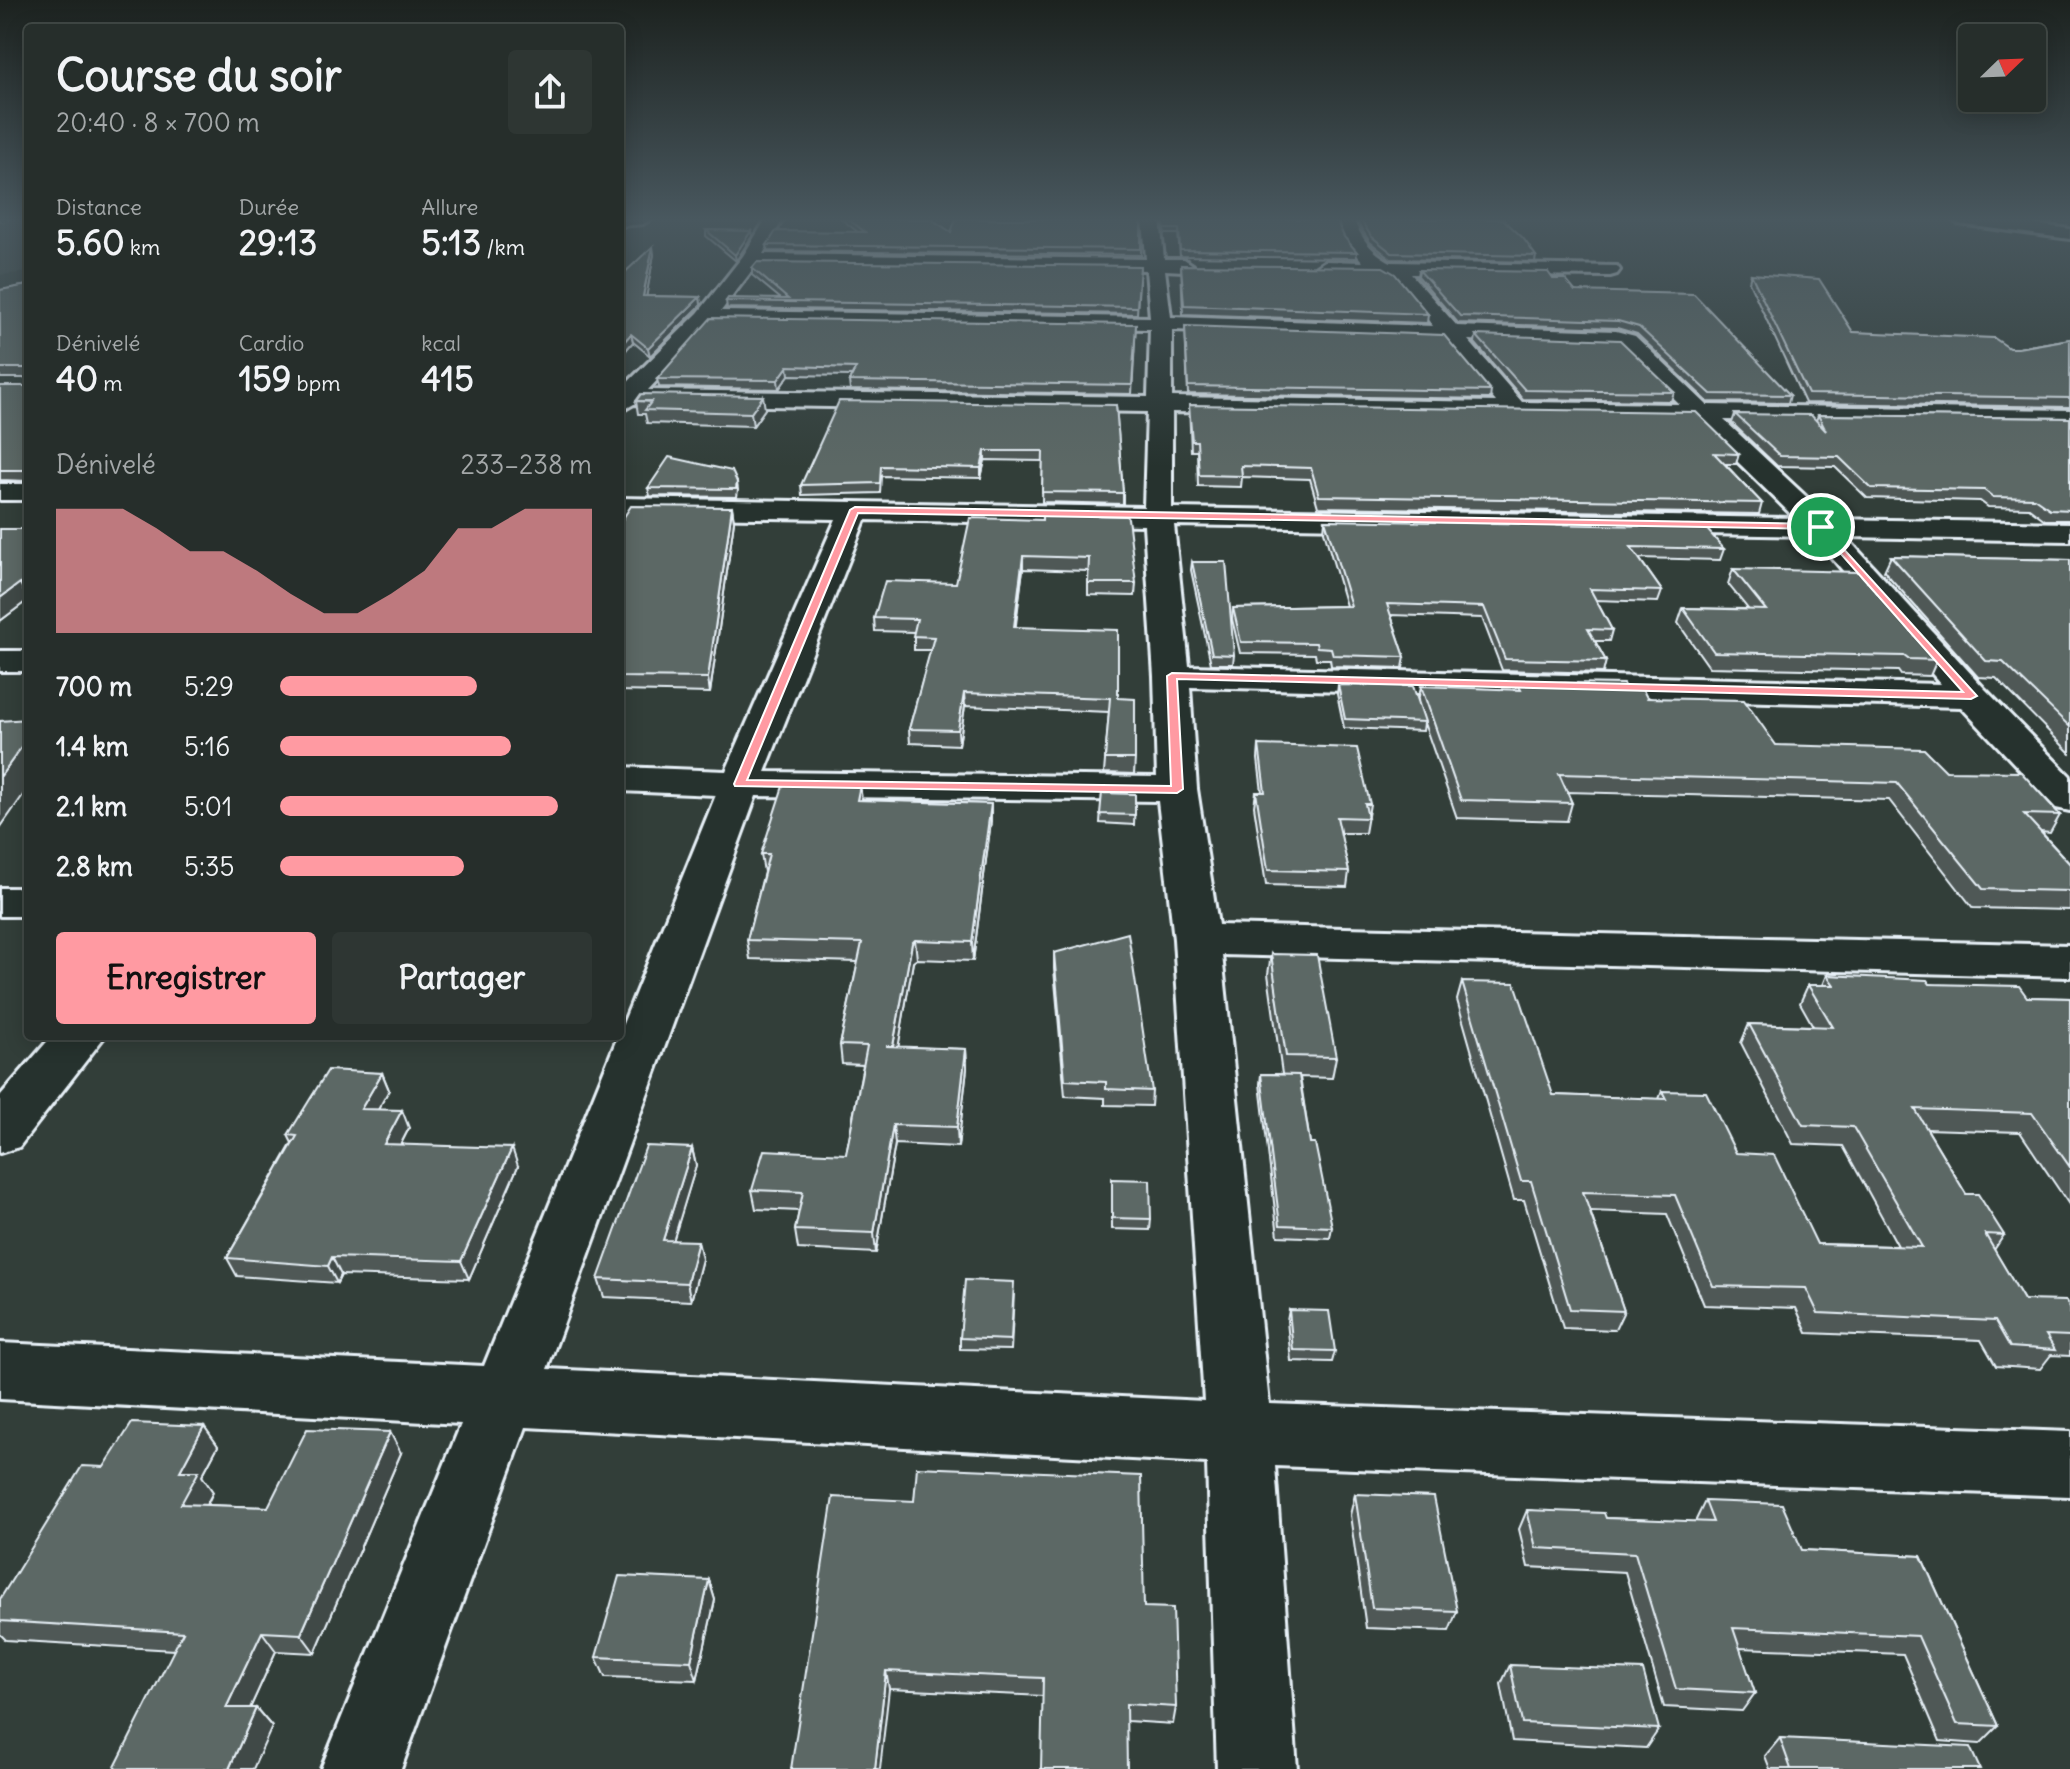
<!DOCTYPE html>
<html lang="fr">
<head>
<meta charset="utf-8">
<style>
  body { margin:0; font-family:Delius,sans-serif; background:#2e3633; color:#f1f3f6; height:100vh; display:flex; flex-direction:column; font-size:30px; white-space:nowrap }
  * { box-sizing:border-box; margin:0 }
  p { font-size:26px; color:#a4a8a9 }
  .icon { flex:none; width:44px; height:44px; fill:none; stroke:currentColor; stroke-width:2; stroke-linecap:round; stroke-linejoin:round }
  .map { position:relative; flex:1; overflow:hidden }
  .panel { position:absolute; left:24px; top:24px; width:600px; height:1016px; display:flex; flex-direction:column; background:#262e2b; border-radius:8px; box-shadow:0 4px 20px #0003,0 0 0 2px #424a47 }
  .panel>* { flex:none }
  .needle { width:52px; rotate:67deg }
  .tools { position:absolute; left:1958px; top:24px; display:grid; gap:16px }
  .tools a { display:grid; place-items:center; width:88px; height:88px; border-radius:8px; background:#262e2b; box-shadow:0 4px 20px #0003,0 0 0 2px #424a47; font-size:40px }
  .pin { position:absolute; display:grid; place-items:center; width:68px; height:68px; color:#fff; margin:-34px; border:4px solid #fff; border-radius:50%; box-shadow:0 2px 8px #0007 }
  .round { display:grid; place-items:center; flex:none; width:84px; height:84px; border-radius:8px; background:#2e3633 }
  .headline { display:flex; align-items:center; justify-content:space-between; height:136px; padding:0 32px }
  h1 { font-size:44px; font-weight:800; line-height:60px }
  .figures { display:grid; grid-template-columns:repeat(3,1fr); gap:12px; height:136px; padding:8px 32px }
  .figures div { display:grid; align-content:center }
  .figures b { font-size:34px; font-weight:800 }
  .figures small { font-size:22px; font-weight:400 }
  .figures p { font-size:22px }
  .chart { height:224px; padding:16px 32px }
  .chart p { display:flex; justify-content:space-between }
  .chart svg { width:100%; height:144px; margin-top:8px; fill:#ff9aa2; opacity:.7 }
  .cta { display:flex; gap:16px; margin-top:auto; padding:16px 32px }
  .cta a { flex:1; height:92px; border-radius:8px; background:#ff9aa2; color:#111; font-size:32px; font-weight:800; line-height:92px; text-align:center }
  .cta a+a { background:#2e3633; color:#f1f3f6 }
  ul { padding:0 32px; list-style:none; font-size:26px }
  li { display:grid; grid-template-columns:128px 96px 1fr; align-items:center; height:60px }
  li i { height:20px; border-radius:10px; background:#ff9aa2 }
  .map>svg:first-child { display:block }
  .built { fill:#3f4b46 }
  .lines { fill:none; stroke-linecap:round; stroke-linejoin:round }
  .minor-casing { stroke:#e8f1f8; stroke-width:6 }
  .minor { fill:#26332d; fill-rule:evenodd }
  .rail-casing { stroke:#e8f1f8; stroke-width:4 }
  .rail { stroke:#26332d; stroke-width:3; stroke-dasharray:8; stroke-linecap:butt }
  .wall { fill:#4f5957; stroke:#e8f1f8; stroke-width:2 }
  .shaded-wall { fill:#404947; stroke:#e8f1f8; stroke-width:2 }
  .building { fill:#5c6865; stroke:#e8f1f8; stroke-width:2 }
  .route { fill:#ff9aa2; stroke:#fff; stroke-width:2; fill-rule:evenodd }
</style>
</head>
<body>
<div class="map">
<svg width="2070" height="1769" viewBox="0 0 2070 1769">
  <rect width="100%" height="100%" fill="#323e39"/>
  <filter id="ink" filterUnits="userSpaceOnUse"><feTurbulence type="fractalNoise" baseFrequency=".0125" numOctaves="2"/><feDisplacementMap in="SourceGraphic" scale="16" xChannelSelector="R" yChannelSelector="G"/><feConvolveMatrix kernelMatrix="1 2 1 2 8 2 1 2 1" color-interpolation-filters="sRGB"/></filter>
  <g filter="url(#ink)">
    <path class="built" d="M0,219H28V272L0,275Z"/>
    <g class="lines">
      <defs>
        <path id="minor" d="M620,219H651L643,224L620,226Z
          M766,219H783L763,254L1146,259L1143,219H1160L1164,259H1184L1193,265L1184,271L1165,270L1171,317L1433,326L1396,280L1384,273L1318,271L1316,267L1325,261L1363,262L1346,242L1336,219H1353C1362,239 1371,252 1391,262L1617,266L1620,270L1617,274L1610,276L1411,274L1457,326L1616,331L1635,336L1707,405L2070,410V424L1724,420L1830,519L2070,523V541L1846,537L1984,688L2070,776V811L2056,808L1961,707L1190,687L1197,789L1218,925L2070,945V977L1222,955L1269,1404L2070,1432V1496L1275,1466L1297,1769H1217L1207,1463L526,1427L401,1769H321L461,1424L0,1399V1343L484,1366L716,795L620,791V767L726,771L836,519L620,516V498L1144,507L1147,412L634,404L620,412V390L698,313L743,256ZM756,265L1146,270L1150,317L721,311ZM711,323L1150,329L1148,397L648,390ZM1172,330L1444,339L1496,402L1172,397ZM1468,340L1619,346L1679,404L1522,402ZM1172,412L1694,419L1795,518L1172,508ZM865,520L1144,525L1154,676L1157,777L765,772ZM1174,525L1813,536L1941,684L1189,666ZM756,796L1158,801L1174,939L1204,1401L547,1369Z
          M1951,219H2000L2070,229V239L1959,224Z
          M0,484H28V500H0Z
          M0,651H28V671H0Z
          M0,888H28V916H0Z
          M52,1036H105L19,1147L0,1153V1096Z"/>
      </defs>
      <use href="#minor" class="minor-casing"/>
      <use href="#minor" class="minor"/>
      <defs>
        <path id="rail" d="M0,220L8,219"/>
      </defs>
      <use href="#rail" class="rail-casing"/>
      <use href="#rail" class="rail"/>
    </g>
    <path class="wall" d="M841,219H931L951,232L1141,219V255L768,251L767,245L858,232Z
      M1161,219H1336L1344,237L1357,252L1356,258L1180,256L1178,234H1165Z
      M1355,219H1503L1536,256L1535,262L1391,259L1370,242Z
      M706,230L751,231L752,236L736,261L706,236Z
      M654,254L646,296L700,297L701,305L650,356L633,342L620,357Z
      M1181,265L1428,314L1427,323L1183,314Z
      M1140,266L1137,314L727,308L726,301L781,299L752,275V268Z
      M1419,270L1553,279L1575,291L1790,395L1788,403L1708,402L1637,334L1617,328L1458,323L1418,276Z
      M1751,274L1853,332L2009,348H2018L2070,339V407L1805,403L1749,282Z
      M28,285V481L0,480V386H26V378H0V290Z
      M1136,324L1132,394L850,390L849,381L852,376L789,375L779,389L659,387L657,379Z
      M1185,326L1491,391L1490,399L1188,394Z
      M1476,335L1674,392L1671,401L1523,399L1475,343Z
      M636,401L765,409L753,426L647,423L645,414H638Z
      M1116,405L1123,493V504L1042,502L1043,461L985,460L981,478L881,476L880,493L802,495L801,485Z
      M1189,405L1739,454L1736,464H1725L1762,503L1759,514L1318,507L1310,479L1242,477L1241,487L1198,486L1197,451H1191Z
      M1735,414L1816,421L1818,415L2070,418V520H2045L2029,508L1988,507L1980,501L1867,498L1835,467L1777,466L1732,423Z
      M737,482L738,490L737,497L650,496L648,488Z
      M732,507L734,521L710,693L620,691V523Z
      M1042,520L1136,583L1135,596L1088,595V571L1023,569L1015,627L1118,698L1135,759L1134,774L1104,773L1109,712L965,706L959,745L910,743L909,729L931,650H914V632L875,631L874,618L956,583Z
      M1325,520L1724,549L1720,560L1639,558L1662,591L1658,602L1596,600L1612,630L1609,641H1595L1606,661L1603,673L1502,670L1482,618L1391,615L1405,657L1403,668L1331,666L1330,659H1316L1315,654L1240,653L1232,619L1233,608L1346,606L1324,531Z
      M0,529H28V600L0,621Z
      M1891,556L2070,560V753L1996,678L1978,677L1884,571Z
      M1192,562L1234,655L1233,664H1211L1191,570Z
      M1733,569L1937,660L1930,676L1901,675L1898,671L1709,667L1678,623L1683,608L1748,609L1728,584Z
      M1517,682L1626,689L1776,745L1946,771L2060,815L2050,833L2041,832L2070,864V910L1973,908L1889,800L1567,792L1572,803L1567,821L1457,818L1424,723L1423,731L1344,728L1337,694L1338,685L1418,701L1421,686L1515,690Z
      M1259,745L1370,804L1365,833H1340L1349,872L1347,887L1266,885L1254,806L1256,792H1262L1258,759Z
      M860,785L862,800L991,804V821L973,961L917,959L913,962L898,1047L966,1049L967,1068L958,1147L895,1144L876,1253L798,1249L795,1230L799,1211L756,1209L752,1190L846,1154L863,1065L842,1064L840,1045L858,962L750,959L747,940L764,872L761,854Z
      M1102,793L1135,794L1134,825L1100,823Z
      M1054,953L1152,1091L1151,1106L1105,1105V1098L1065,1096L1054,969Z
      M1271,954L1336,1057L1332,1078L1300,1077L1310,1143L1332,1227L1330,1238L1278,1236L1260,1084L1261,1074H1282L1268,974Z
      M1827,975L1930,984L2027,997L2070,998V1206L2020,1132L1927,1129L1966,1194L2004,1235L1994,1250L2024,1300L2070,1308V1356L2051,1355L2040,1369L1996,1366L1981,1340L1807,1333L1796,1308L1704,1305L1667,1214L1590,1211L1624,1311L1615,1330L1563,1328L1524,1200H1514L1457,1000L1462,982L1553,1095L1659,1099L1662,1091L1736,1153L1817,1244L1898,1246L1843,1146L1793,1144L1741,1043L1749,1024L1813,1026L1800,1003L1808,985H1823Z
      M382,1073L389,1090L378,1109L409,1128L401,1144L518,1166L469,1279L341,1275L337,1283L237,1276L227,1258L292,1143L288,1135Z
      M692,1148L696,1166L673,1240L702,1259L691,1301L604,1297L598,1279Z
      M1112,1179L1151,1219L1150,1230L1112,1229Z
      M1014,1293L1011,1350L960,1349V1338Z
      M1289,1310L1335,1351L1332,1362L1291,1361L1287,1321Z
      M204,1426L218,1446L202,1476L213,1492L207,1505L268,1507L401,1453L315,1653L276,1651L250,1708H256L272,1727L174,1650L6,1640L0,1634V1599Z
      M1355,1494L1457,1611L1449,1631L1366,1628L1350,1515Z
      M833,1497L1144,1607L1176,1707L1173,1724L1127,1721L1043,1696L889,1689Z
      M1705,1501L1802,1550L1921,1556L1998,1726L1980,1744L1940,1741L1903,1654L1739,1648L1755,1693L1742,1711L1664,1707L1625,1572L1528,1567L1519,1529L1527,1510L1606,1518L1695,1522Z
      M709,1580L715,1600L697,1680L605,1677L596,1657Z
      M1510,1665L1659,1729L1646,1748L1512,1741L1501,1684Z
      M1780,1738L1980,1769H1770L1765,1756Z"/>
    <path class="shaded-wall" d="M751,231L752,236L736,261L735,255Z
      M653,246L654,254L645,304L643,296Z
      M700,297L701,305L650,356L648,348Z
      M631,334L633,342L620,357V346Z
      M788,366L789,375L779,389L778,380Z
      M763,396L765,409L753,426L751,413Z
      M985,451V460L981,478V468Z
      M732,507L734,521L710,693L708,678Z
      M1023,556V569L1014,640V627Z
      M20,583L28,600L0,621V598Z
      M964,693L965,706L959,745L958,730Z
      M28,738V788L0,828V777Z
      M860,785L862,803L857,800Z
      M991,804V821L973,961L972,942Z
      M915,940L917,959L913,962L895,1066L893,1046L912,943Z
      M966,1049L967,1068L958,1147L957,1127Z
      M382,1073L389,1090L369,1126L361,1109Z
      M402,1110L409,1128L392,1161L384,1144Z
      M893,1125L895,1144L876,1253L874,1233Z
      M512,1148L518,1166L469,1279L461,1261Z
      M692,1148L696,1166L668,1258L663,1240Z
      M698,1241L702,1259L691,1301L687,1283Z
      M332,1257L341,1275L337,1283L328,1266Z
      M204,1426L218,1446L202,1476L213,1492L196,1524L181,1504L180,1471Z
      M390,1432L401,1453L315,1653L301,1634Z
      M709,1580L715,1600L697,1680L691,1661Z
      M262,1632L276,1651L242,1726L226,1708Z
      M886,1671L889,1689L880,1769H875Z
      M256,1708L272,1727L253,1769H229Z"/>
    <path class="building" d="M848,219H931L951,232L956,219H1141V249L767,245L776,231L865,232Z
      M1162,219H1336L1344,237L1357,252L1180,250L1179,229H1165Z
      M1360,219H1503L1523,238L1536,256L1392,253L1371,236Z
      M706,230L751,231L735,255Z
      M653,246L643,296L700,297L648,348L631,334L620,346V277Z
      M757,262L1140,266L1137,307L726,301L728,298L788,299L752,268Z
      M1181,265L1383,267L1395,274L1428,314L1184,305Z
      M1419,270L1548,272L1553,279H1565L1575,291L1694,294L1790,395L1711,394L1639,327L1618,321L1460,316Z
      M1751,274L1819,279L1853,332L1994,338L2009,348H2018L2070,339V398L1808,394Z
      M28,285V470H0V386H26V368H0V290Z
      M711,318L1136,324L1132,385L849,381L856,368L788,366L778,380L657,379Z
      M1185,326L1444,335L1491,391L1188,386Z
      M1476,335L1620,340L1674,392L1525,390Z
      M641,394L763,396L751,413L645,410L652,401H636Z
      M839,401L1116,405L1123,493L1042,492L1043,451H985L981,468L881,466L880,483L801,485Z
      M1189,405L1696,412L1739,454L1714,453L1762,503L1319,496L1311,468L1241,466L1242,476L1199,475L1197,441H1192Z
      M1735,414L1811,415L1826,431L1818,415L2070,418V510L2050,509L2034,498L1993,497L1984,490L1871,488L1839,457L1780,456Z
      M669,457L732,471L737,482L736,489L648,488Z
      M631,506L732,507L708,678L620,677V523Z
      M1042,514L1126,516L1128,518L1136,583H1088L1089,558L1023,556L1014,627L1118,630V698L1135,699V759H1105L1110,698L964,693L958,730L909,729L934,637L913,636L917,619L874,618L885,581L956,583L970,518L1042,520Z
      M1325,520L1705,527L1724,549L1631,547L1662,591L1590,589L1612,630L1588,629L1606,661L1505,659L1484,607L1387,604L1405,657L1333,655L1331,648L1317,647L1316,643L1241,642L1233,608L1351,606Z
      M0,529H28V583H20L0,598Z
      M1891,556L2070,560V727L2003,662L1986,661Z
      M1192,562H1226L1234,655L1212,654Z
      M1733,569L1859,572L1937,660L1908,659L1904,656L1714,652L1683,608L1766,610Z
      M1517,682L1623,684L1626,689L1643,690L1647,698L1744,700L1776,745L1924,749L1946,771L2021,772L2060,815L2024,814L2070,864V891L1983,889L1897,783L1559,774L1572,803L1461,800L1421,686L1521,690Z
      M1338,685L1413,686L1425,722L1345,719Z
      M28,719V738L0,777V721Z
      M1259,745L1357,748L1370,804H1365L1368,818L1337,817L1349,872L1268,870L1256,792H1265Z
      M784,783L860,785L857,800L991,804L972,942L915,940L912,943L893,1046H886L966,1049L957,1127L893,1125L874,1233L795,1230L803,1192L752,1190L764,1150L846,1154L867,1046L840,1045L862,943L747,940L769,854H761Z
      M1102,793L1135,794V815L1100,814Z
      M1128,933L1152,1091L1106,1089V1082L1065,1080L1054,953Z
      M1271,954L1317,955L1336,1057L1286,1056Z
      M1827,975L1927,980L1930,984L2019,986L2027,997L2070,998V1167L2032,1113L1915,1109L1966,1194H1978L2004,1235L1985,1234L2024,1300L2066,1301L2070,1308V1336L2046,1335L2055,1350L2010,1347L1995,1321L1818,1313L1806,1288L1713,1286L1675,1195L1583,1192L1624,1311L1570,1309L1531,1181H1521L1462,982L1515,983L1553,1095L1666,1099L1662,1091L1706,1092L1736,1153L1774,1155L1817,1244L1922,1247L1853,1127L1803,1125L1749,1024L1833,1027L1808,985H1834Z
      M328,1070L382,1073L361,1109L402,1110L384,1144L512,1148L461,1261L332,1257L328,1266L227,1258L297,1136L288,1135Z
      M1261,1074L1299,1075L1310,1143H1315L1332,1227L1280,1225Z
      M646,1146L692,1148L663,1240L698,1241L687,1283L598,1279Z
      M1112,1179L1150,1180L1151,1219L1112,1218Z
      M965,1280L1014,1282L1011,1340L960,1338Z
      M1289,1310L1329,1311L1335,1351L1293,1350Z
      M132,1423L204,1426L180,1471H199L181,1504L268,1507L307,1429L390,1432L301,1634L262,1632L226,1708H256L229,1769H114L183,1632L0,1621V1599L82,1466L104,1467Z
      M917,1467L1141,1476L1144,1607L1173,1608L1176,1707L1126,1704L1127,1769H1041L1043,1678L886,1671L875,1769H791L833,1497L914,1501Z
      M1355,1494L1434,1497L1457,1611L1372,1608Z
      M1705,1501L1782,1504L1802,1550L1921,1556L1998,1726L1957,1724L1918,1636L1733,1628L1755,1693L1676,1689L1635,1553L1536,1548L1527,1510L1604,1513L1606,1518L1713,1522Z
      M619,1576L709,1580L691,1661L596,1657Z
      M1510,1665L1643,1670L1659,1729L1522,1723Z
      M1780,1738L1970,1747L1980,1769H1791Z"/>
  </g>
  <linearGradient id="sky" x2="0" y2="1"><stop stop-color="#1c221f"/><stop offset="0.47" stop-color="#49585f"/><stop offset="1" stop-color="#49585f" stop-opacity="0"/></linearGradient>
  <rect width="2070" height="467" fill="url(#sky)"/>
  <path class="route" d="M855,507L1821,524L1977,696L1971,699L1177,679L1183,789L1177,793L735,786L734,784L850,510ZM858,513L1819,529L1963,692L1172,673L1167,676L1171,786L747,780Z"/>
</svg>
<div class="tools">
<a><svg class="needle" viewBox="-14 -14 28 28"><path d="M0-13l5 13h-10z" fill="#e53935"/><path d="M0 13l5-13h-10z" fill="#a4a8a9"/></svg></a>
</div>
<div class="pin" style="left:1821px;top:527px;background:#1e9e55"><svg class="icon" aria-label="arrive" viewBox="0 0 24 24"><path d="M6 21V4h12l-3 4 3 4H6"/></svg></div>
<section class="panel">
<div class="headline"><div><h1>Course du soir</h1><p>20:40 · 8 × 700 m</p></div><a class="round"><svg class="icon" aria-label="share" viewBox="0 0 24 24"><path d="M12 15V3M7 8l5-5 5 5M5 13v7h14v-7"/></svg></a></div>
<div class="figures">
<div><p>Distance</p><b>5.60<small> km</small></b></div>
<div><p>Durée</p><b>29:13</b></div>
<div><p>Allure</p><b>5:13<small> /km</small></b></div>
</div>
<div class="figures">
<div><p>Dénivelé</p><b>40<small> m</small></b></div>
<div><p>Cardio</p><b>159<small> bpm</small></b></div>
<div><p>kcal</p><b>415</b></div>
</div>
<div class="chart"><p><span>Dénivelé</span>233–238 m</p>
<svg viewBox="0 0 160 44" preserveAspectRatio="none"><path d="M0 44V6L10 6L20 6L30 12L40 19L50 19L60 25L70 32L80 38L90 38L100 32L110 25L120 12L130 12L140 6L150 6L160 6V44z"/></svg>
</div>
<ul>
<li><b>700 m</b>5:29<i style="width:63%"></i></li>
<li><b>1.4 km</b>5:16<i style="width:74%"></i></li>
<li><b>2.1 km</b>5:01<i style="width:89%"></i></li>
<li><b>2.8 km</b>5:35<i style="width:59%"></i></li>
</ul>
<div class="cta"><a>Enregistrer</a><a>Partager</a></div>
</section>
</div>
</body>
</html>
